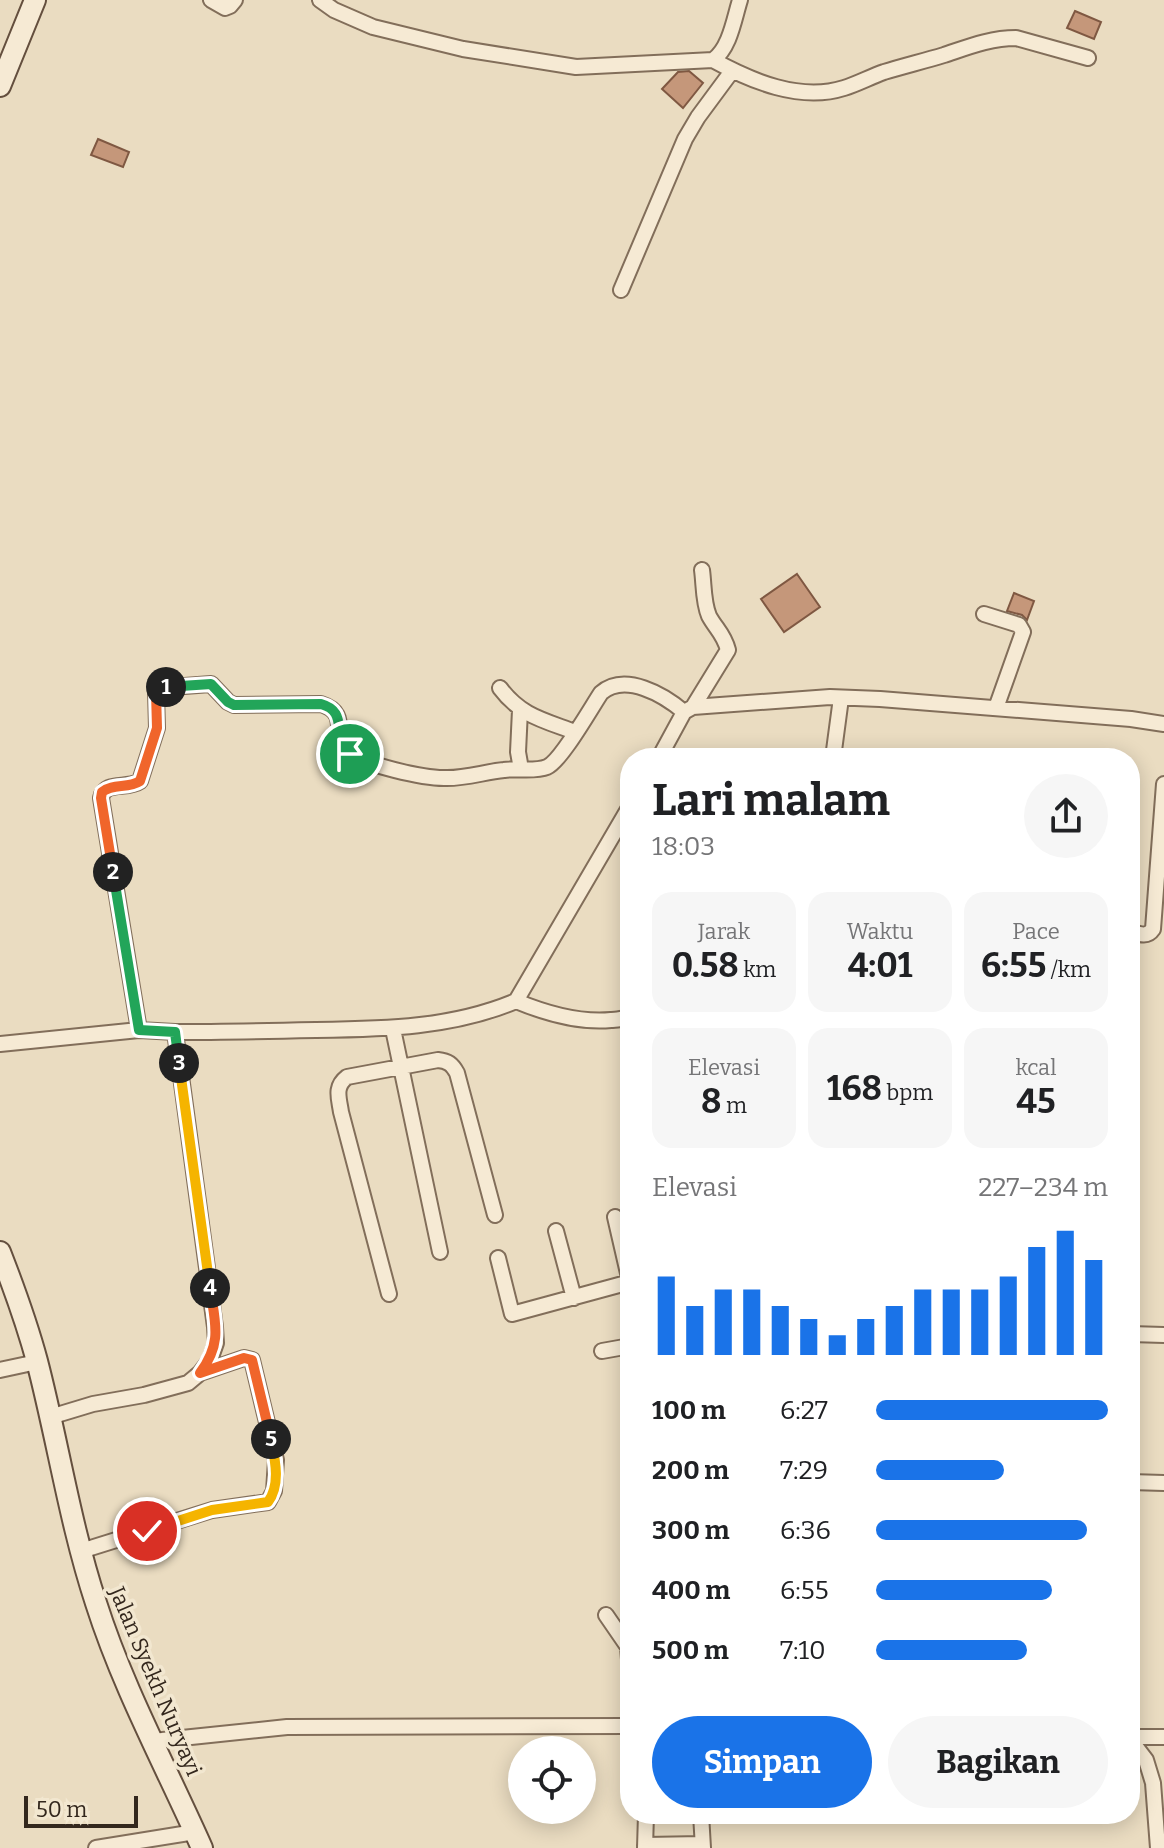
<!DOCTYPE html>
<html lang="id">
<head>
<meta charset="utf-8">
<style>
  body { margin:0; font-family:Bitter,serif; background:#f6f6f6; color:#202124; height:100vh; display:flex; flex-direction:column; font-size:30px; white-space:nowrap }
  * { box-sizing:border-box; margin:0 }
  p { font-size:26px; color:#757577 }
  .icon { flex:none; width:44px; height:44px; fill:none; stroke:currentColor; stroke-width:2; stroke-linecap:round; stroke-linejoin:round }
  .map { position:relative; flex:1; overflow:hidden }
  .drawer { position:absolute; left:620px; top:748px; width:520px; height:1076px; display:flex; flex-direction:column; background:#fff; border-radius:32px; box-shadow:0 4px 20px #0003 }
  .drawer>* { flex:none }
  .tools { position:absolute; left:508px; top:1736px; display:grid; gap:16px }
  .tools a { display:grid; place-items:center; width:88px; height:88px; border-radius:50%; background:#fff; box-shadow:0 4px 20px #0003; font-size:40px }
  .scale { position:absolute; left:24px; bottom:20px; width:114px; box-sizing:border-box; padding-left:8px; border:4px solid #33271d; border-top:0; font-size:22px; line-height:28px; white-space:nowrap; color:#33271d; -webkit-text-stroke:6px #f2e7d0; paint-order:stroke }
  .pin { position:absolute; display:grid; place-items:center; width:68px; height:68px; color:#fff; margin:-34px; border:4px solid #fff; border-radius:50%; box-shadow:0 2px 8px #0007 }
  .km { position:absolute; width:40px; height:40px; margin:-20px; border-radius:50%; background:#222; color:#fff; font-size:22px; line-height:40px; text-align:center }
  .round { display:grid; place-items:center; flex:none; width:84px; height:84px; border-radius:42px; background:#f6f6f6 }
  .head { display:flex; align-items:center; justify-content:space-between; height:136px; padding:0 32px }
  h1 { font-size:44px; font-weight:700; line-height:60px }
  .stats { display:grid; grid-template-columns:repeat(3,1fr); gap:12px; height:136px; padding:8px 32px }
  .stats div { display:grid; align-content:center; border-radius:20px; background:#f6f6f6; text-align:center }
  .stats b { font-size:34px; font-weight:700 }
  .stats small { font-size:22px; font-weight:400 }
  .stats p { font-size:22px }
  .chart { height:224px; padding:16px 32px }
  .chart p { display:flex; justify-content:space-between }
  .chart svg { width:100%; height:144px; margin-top:8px; stroke:#1a73e8; stroke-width:6 }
  .cta { display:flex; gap:16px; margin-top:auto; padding:16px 32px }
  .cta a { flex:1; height:92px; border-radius:48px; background:#1a73e8; color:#fff; font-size:32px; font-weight:700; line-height:92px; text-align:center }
  .cta a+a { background:#f6f6f6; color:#202124 }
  ul { padding:0 32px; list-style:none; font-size:26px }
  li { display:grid; grid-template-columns:128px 96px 1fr; align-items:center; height:60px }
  li i { height:20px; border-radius:10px; background:#1a73e8 }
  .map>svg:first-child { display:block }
  .building { fill:#c5977a; stroke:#7f5842; stroke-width:2 }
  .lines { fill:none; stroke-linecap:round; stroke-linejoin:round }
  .minor-casing { stroke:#826e5a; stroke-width:18 }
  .secondary-casing { stroke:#644f3e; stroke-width:24 }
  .minor { stroke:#f6ead4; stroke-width:14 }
  .secondary { stroke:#f6ead4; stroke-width:20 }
  .split-1-casing { stroke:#fff; stroke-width:16 }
  .split-2-casing { stroke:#fff; stroke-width:16 }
  .split-3-casing { stroke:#fff; stroke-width:16 }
  .split-4-casing { stroke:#fff; stroke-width:16 }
  .split-5-casing { stroke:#fff; stroke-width:16 }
  .split-6-casing { stroke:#fff; stroke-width:16 }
  .split-1 { stroke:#22a559; stroke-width:10 }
  .split-2 { stroke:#f0652b; stroke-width:10 }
  .split-3 { stroke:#22a559; stroke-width:10 }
  .split-4 { stroke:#f5b400; stroke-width:10 }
  .split-5 { stroke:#f0652b; stroke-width:10 }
  .split-6 { stroke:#f5b400; stroke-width:10 }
  .labels { text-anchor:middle; stroke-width:7; stroke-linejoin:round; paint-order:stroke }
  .street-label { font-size:22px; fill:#33271d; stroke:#f2e7d0 }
</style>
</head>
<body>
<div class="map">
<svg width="1164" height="1848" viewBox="0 0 1164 1848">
  <rect width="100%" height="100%" fill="#eadcc1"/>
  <path class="building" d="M1075,11L1101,22L1094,39L1067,28Z
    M689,71L703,83L683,108L662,89L678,72Z
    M98,139L129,152L123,167L91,155Z
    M797,574L820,607L784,632L761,599Z
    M1014,593L1034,601L1027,620L1022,615L1007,611Z"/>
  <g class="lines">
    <defs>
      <path id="minor" d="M211,0L225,8L230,6L235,0
        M320,0L334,10L373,27L463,49L576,67L713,60C730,48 734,19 740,0
        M713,60C751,81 800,102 844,88C857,84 870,77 884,72C904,66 924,61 944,55C968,47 990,38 1016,38L1088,58
        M621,290L685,139L698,117L732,71
        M984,614L1019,625L1023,632L996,708
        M500,688C521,716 543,720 575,732
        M693,707L728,650C724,634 716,629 709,616C703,602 704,584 702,570
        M520,710L518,752L521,769
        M659,758L684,712L693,707L830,697L880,699L1131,719L1164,724
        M833,758L841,698
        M1130,931C1139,934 1147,938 1153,929L1164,784
        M516,1001C545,1013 579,1023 611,1020C617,1020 624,1018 630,1018
        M393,1029L440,1252
        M139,1030L101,798C105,780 127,790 140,781L157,728L156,692L158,688L211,684L228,702L234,705L321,704C353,714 328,738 349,753C366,765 422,778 444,778C464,779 484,772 504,770C517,768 535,772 547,767C561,761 591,708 601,693C625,672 664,695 684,712
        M0,1044L139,1030L175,1032C222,1032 269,1031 316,1030C385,1029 452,1028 516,1001L630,806
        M615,1217L630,1282
        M556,1231L574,1298
        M498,1258L512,1314L630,1282
        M389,1294L341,1112C339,1098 334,1087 347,1077L438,1060C448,1061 452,1064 457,1073L495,1215
        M1130,1334L1164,1335
        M602,1351L630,1346
        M0,1370L37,1362
        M50,1417L93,1404L144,1395L188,1383L200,1373L210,1360L216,1343L215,1327L175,1032
        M1130,1482L1164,1483
        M81,1551L212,1510L268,1502L274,1491L276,1460L252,1360L244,1358L200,1373
        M606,1615L628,1647L630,1672
        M1130,1737H1164
        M1130,1739L1146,1760L1153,1783L1158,1848
        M153,1741L287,1727L630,1726
        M701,1814L703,1848
        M645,1845L702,1844
        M96,1848L195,1832
        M645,1848L646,1814"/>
      <path id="secondary" d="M0,86L35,0
        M0,1252C14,1288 27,1324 37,1361C58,1442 70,1524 96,1603C123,1688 166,1767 202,1848"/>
    </defs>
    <use href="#minor" class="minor-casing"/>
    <use href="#secondary" class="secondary-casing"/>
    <use href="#minor" class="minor"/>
    <use href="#secondary" class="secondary"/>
  </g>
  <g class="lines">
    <defs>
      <path id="split-1" d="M166,687L211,684L228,702L234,705L321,704C349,712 331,734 350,754"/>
      <path id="split-2" d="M113,872L101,798L102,792C113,783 128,789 140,781L157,728L156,692L158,688L166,687"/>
      <path id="split-3" d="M113,872L139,1030L175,1032L179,1063"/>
      <path id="split-4" d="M179,1063L210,1288"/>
      <path id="split-5" d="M210,1288C215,1323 223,1342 200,1373L244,1358L252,1360L271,1439"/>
      <path id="split-6" d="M147,1531L212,1510L268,1502C281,1485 275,1459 271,1439"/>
    </defs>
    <use href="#split-1" class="split-1-casing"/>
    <use href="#split-2" class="split-2-casing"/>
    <use href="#split-3" class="split-3-casing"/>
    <use href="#split-4" class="split-4-casing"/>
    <use href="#split-5" class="split-5-casing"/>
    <use href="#split-6" class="split-6-casing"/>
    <use href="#split-1" class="split-1"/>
    <use href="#split-2" class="split-2"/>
    <use href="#split-3" class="split-3"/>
    <use href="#split-4" class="split-4"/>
    <use href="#split-5" class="split-5"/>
    <use href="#split-6" class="split-6"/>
  </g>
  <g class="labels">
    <g class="street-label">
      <text transform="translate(156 1681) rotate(67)" y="8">Jalan Syekh Nuryayi</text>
    </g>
  </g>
</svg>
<div class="tools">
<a><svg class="icon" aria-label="locate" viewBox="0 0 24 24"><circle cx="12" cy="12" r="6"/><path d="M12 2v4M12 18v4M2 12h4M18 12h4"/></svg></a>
</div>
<div class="scale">50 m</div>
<div class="pin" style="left:350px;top:754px;background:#1e9e55"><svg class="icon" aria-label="arrive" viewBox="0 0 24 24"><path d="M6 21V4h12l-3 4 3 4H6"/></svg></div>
<div class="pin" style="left:147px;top:1531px;background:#d93025"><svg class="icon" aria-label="check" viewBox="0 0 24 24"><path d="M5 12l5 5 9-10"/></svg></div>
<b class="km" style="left:166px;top:687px">1</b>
<b class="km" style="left:113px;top:872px">2</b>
<b class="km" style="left:179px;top:1063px">3</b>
<b class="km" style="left:210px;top:1288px">4</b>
<b class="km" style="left:271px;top:1439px">5</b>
<section class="drawer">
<div class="head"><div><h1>Lari malam</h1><p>18:03</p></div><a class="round"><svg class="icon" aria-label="share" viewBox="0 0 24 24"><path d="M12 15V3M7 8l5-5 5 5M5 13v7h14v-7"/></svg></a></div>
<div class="stats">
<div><p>Jarak</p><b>0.58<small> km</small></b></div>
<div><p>Waktu</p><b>4:01</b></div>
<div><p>Pace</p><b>6:55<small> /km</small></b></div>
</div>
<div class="stats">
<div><p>Elevasi</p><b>8<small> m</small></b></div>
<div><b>168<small> bpm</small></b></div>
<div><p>kcal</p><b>45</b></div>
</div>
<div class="chart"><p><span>Elevasi</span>227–234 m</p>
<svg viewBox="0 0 160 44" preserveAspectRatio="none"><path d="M5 44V20M15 44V29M25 44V24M35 44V24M45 44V29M55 44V33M65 44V38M75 44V33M85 44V29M95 44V24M105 44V24M115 44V24M125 44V20M135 44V11M145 44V6M155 44V15"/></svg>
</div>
<ul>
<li><b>100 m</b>6:27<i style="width:100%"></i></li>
<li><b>200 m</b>7:29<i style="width:55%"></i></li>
<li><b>300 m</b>6:36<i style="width:91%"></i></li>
<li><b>400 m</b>6:55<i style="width:76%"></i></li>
<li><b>500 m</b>7:10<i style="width:65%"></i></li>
</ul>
<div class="cta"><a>Simpan</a><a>Bagikan</a></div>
</section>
</div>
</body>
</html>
